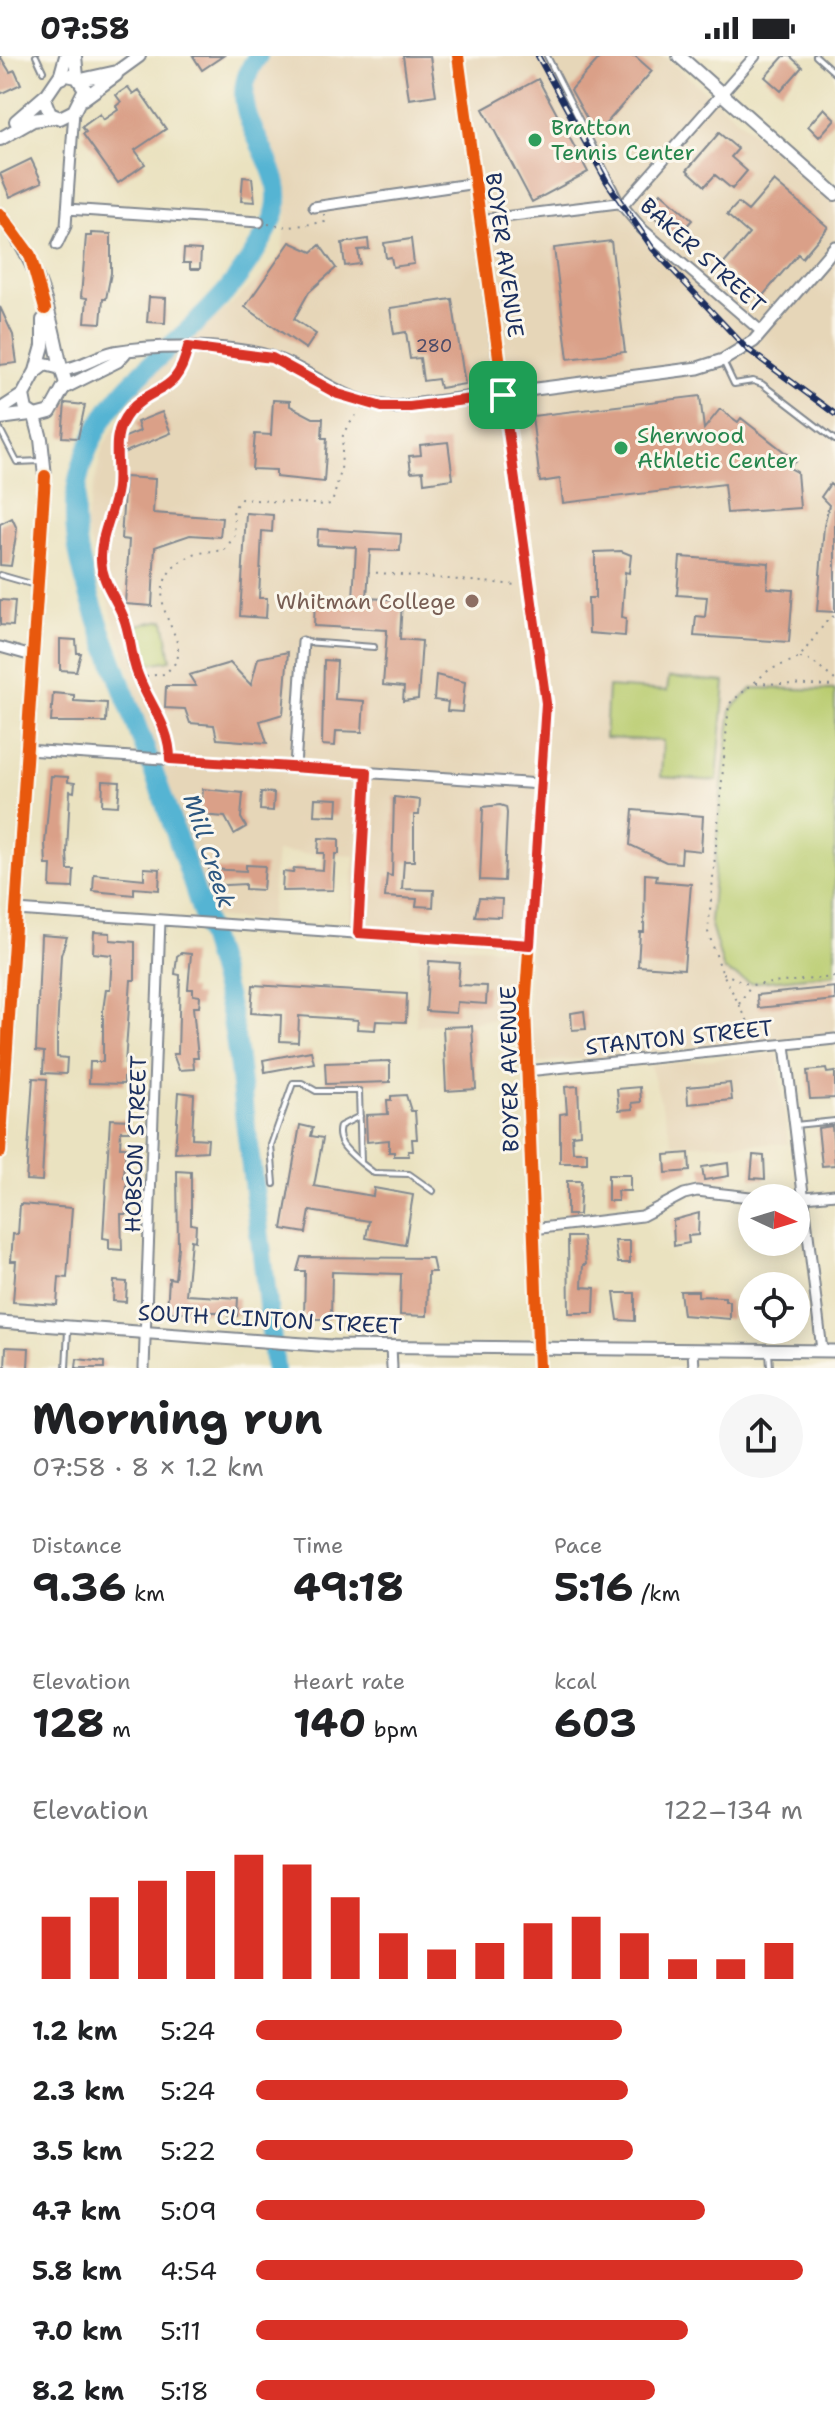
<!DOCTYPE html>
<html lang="en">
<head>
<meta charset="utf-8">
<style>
  body { margin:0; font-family:"Shantell Sans",sans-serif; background:#f6f6f6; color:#202124; height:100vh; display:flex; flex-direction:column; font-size:30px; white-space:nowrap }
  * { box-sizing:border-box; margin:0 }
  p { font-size:26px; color:#757577 }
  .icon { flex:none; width:44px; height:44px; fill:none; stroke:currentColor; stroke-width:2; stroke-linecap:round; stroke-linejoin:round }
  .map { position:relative; height:1312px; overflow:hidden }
  .sheet { display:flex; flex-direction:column; background:#fff; flex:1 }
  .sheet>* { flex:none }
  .needle { width:52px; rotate:94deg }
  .buttons { position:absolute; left:738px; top:1128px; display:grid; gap:16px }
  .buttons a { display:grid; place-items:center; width:72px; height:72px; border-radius:50%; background:#fff; box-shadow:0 4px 20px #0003; font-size:40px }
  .pin { position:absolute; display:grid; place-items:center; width:68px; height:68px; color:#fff; margin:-34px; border-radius:16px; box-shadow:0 4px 12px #0006 }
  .round { display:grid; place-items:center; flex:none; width:84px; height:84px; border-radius:42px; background:#f6f6f6 }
  .headline { display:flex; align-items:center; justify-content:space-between; height:136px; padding:0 32px }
  h1 { font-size:44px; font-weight:700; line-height:60px }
  .stats { display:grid; grid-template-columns:repeat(3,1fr); gap:12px; height:136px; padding:8px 32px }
  .stats div { display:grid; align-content:center }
  .stats b { font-size:40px; font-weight:700 }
  .stats small { font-size:22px; font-weight:400 }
  .stats p { font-size:22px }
  .chart { height:224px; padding:16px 32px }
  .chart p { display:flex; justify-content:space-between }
  .chart svg { width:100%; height:144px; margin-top:8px; stroke:#d93025; stroke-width:6 }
  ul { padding:0 32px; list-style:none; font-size:26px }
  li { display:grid; grid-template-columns:128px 96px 1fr; align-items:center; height:60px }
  li i { height:20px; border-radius:10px; background:#d93025 }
  .status { display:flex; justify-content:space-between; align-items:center; height:56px; padding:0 40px; background:#fff; direction:ltr }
  .status svg { height:22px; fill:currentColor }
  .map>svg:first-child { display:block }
  .built { fill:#e6d6b8 }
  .green { fill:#b9cc70; stroke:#6a7e67; stroke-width:2 }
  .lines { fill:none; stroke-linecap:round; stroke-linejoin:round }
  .river { stroke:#54b4d3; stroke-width:20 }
  .building { fill:#daa088 }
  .service-casing { stroke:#82888f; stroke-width:8 }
  .minor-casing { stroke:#82888f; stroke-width:13 }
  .tertiary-casing { stroke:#82888f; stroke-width:15 }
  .secondary-casing { stroke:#82888f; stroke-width:16 }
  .path { stroke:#82888f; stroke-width:2; stroke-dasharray:2 6; stroke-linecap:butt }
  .service { stroke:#fff; stroke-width:4 }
  .minor { stroke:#fff; stroke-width:9 }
  .tertiary { stroke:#fff; stroke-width:11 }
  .secondary { stroke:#fff; stroke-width:12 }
  .rail-casing { stroke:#1b2f5e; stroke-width:6 }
  .rail { stroke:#fbf7ec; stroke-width:3; stroke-dasharray:9; stroke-linecap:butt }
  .cycleway-casing { stroke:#fbf7ec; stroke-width:17 }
  .cycleway { stroke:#e8590c; stroke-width:12 }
  .route-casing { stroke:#fff; stroke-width:16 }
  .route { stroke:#d93025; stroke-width:10 }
  .leisure-dot { fill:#2e9e5b; stroke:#fbf7ec; stroke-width:3 }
  .education-dot { fill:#8d6e63; stroke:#fbf7ec; stroke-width:3 }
  .labels { text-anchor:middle; stroke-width:6; stroke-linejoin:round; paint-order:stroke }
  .number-label { font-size:18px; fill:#4b4b68 }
  .leisure-label { font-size:22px; fill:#27864d; stroke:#fbf7ec; text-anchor:start }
  .street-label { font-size:22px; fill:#1b2f5e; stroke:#fbf7ec }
  .education-label { font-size:22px; fill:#785e54; stroke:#fbf7ec; text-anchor:end }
  .water-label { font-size:24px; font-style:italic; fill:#2c5781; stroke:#fbf7ec }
</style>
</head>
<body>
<div class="status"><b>07:58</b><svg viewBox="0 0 49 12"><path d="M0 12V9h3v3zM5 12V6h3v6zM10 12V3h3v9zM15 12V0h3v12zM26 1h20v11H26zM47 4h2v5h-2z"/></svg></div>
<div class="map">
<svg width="835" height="1312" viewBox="0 0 835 1312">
  <rect width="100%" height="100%" fill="#fbf7ec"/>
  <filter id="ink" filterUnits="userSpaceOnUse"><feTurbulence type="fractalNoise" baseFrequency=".0125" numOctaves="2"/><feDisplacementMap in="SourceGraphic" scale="16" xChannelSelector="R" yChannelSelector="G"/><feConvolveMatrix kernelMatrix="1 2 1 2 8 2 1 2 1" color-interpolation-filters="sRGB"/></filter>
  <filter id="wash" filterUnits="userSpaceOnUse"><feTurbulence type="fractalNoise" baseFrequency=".006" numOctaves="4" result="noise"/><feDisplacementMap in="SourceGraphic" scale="32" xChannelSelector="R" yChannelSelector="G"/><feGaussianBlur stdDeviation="1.8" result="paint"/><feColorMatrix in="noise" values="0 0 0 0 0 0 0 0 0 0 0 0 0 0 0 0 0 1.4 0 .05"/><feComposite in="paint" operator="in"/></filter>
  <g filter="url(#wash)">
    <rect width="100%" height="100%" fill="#eae2c0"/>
    <path class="built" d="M266,0H664L835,146V978L526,1008L530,889L349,869L354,800L276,796L270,865L203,861L85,469L103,390L143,327L281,203L288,142L253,43L251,22Z
      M420,887L521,894L517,962L416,970Z
      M777,997L788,1088H673L650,1009Z"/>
    <path class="green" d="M164,564L171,604L138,610L131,570Z
      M669,621L725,626L717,725L661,721L663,685L605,682L608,631L667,635Z
      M753,632L835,634V918L750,927L724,914L710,866L720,746L731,653Z"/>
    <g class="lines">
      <path class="river" d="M258,0C211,62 301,107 271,167C256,198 234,229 209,254C157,307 105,335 81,412C62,476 91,546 113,606C155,720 199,833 229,951C238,987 240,1027 245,1064C256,1146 266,1229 275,1312"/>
    </g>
    <g id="blocks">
      <path class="building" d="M0,0L10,16L15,14L21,28L0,38Z
        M193,0H223L202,14Z
        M403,0H430L436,39L409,43Z
        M601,0H635L652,15L596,79L571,34Z
        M784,0H790L802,11L781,35L765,21Z
        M538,23L588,116L532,146L483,53Z
        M128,31L133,38L139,34L166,73L135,94L145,108L118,127L83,78L86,76L82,71L100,58L103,64L118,54L116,50L121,46L116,39Z
        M824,52L835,63L819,81L808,70Z
        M719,77L738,93L731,101L747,115L732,133L715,119L705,130L687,114Z
        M31,103L42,126L10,141L0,118Z
        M243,121L252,122L255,146L241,145Z
        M774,125L828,171L802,202L798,198L760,243L722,210L749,178L727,159L738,147L748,155Z
        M661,137L692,164L677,181L646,155Z
        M91,177L111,178V217L106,243H103L101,267L85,266L87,242L81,241L86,180H91Z
        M368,183L369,193L358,194L360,208L345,210L342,187Z
        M411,183L414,208L393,211L391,201L386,202L384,187Z
        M611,185L625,296L568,303L554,192Z
        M290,186L312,196L320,189L336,212L309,236L294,263L316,278L306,293L245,251Z
        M184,193L201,194L200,213H190V207H183Z
        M149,241L166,242L165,267L147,266Z
        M452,243L465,328L440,332L438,323L423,325L420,302L410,303L406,276L394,278L390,252Z
        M0,251L13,279L17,307L0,309Z
        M700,340L704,373L720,353L738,366L741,362L796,405L788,411L797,416L800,452L727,457L724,428L563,447L560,423L540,426L532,360Z
        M273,344L290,345V350L313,362H323L322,382H327L324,426L276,421V414L252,413L255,378L271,379Z
        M65,347L85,349L78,382L62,381Z
        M162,356L171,377L123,397L118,384L140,375L137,366Z
        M448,386L453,423L424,427L423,415L411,416L409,400L421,399L420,389Z
        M125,421L155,423L153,457L222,462L220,481L190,479L155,491L152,550L125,548L129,484L121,483Z
        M830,428L835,432V556L817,555L824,470L829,449L821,441Z
        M246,457L273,459L272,476L262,475L259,542H267L266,562L240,560Z
        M12,462L17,473L11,510L0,509V468Z
        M318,473L401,478L400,495L370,494L367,542L402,544L400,583L422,585L418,643L403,645L404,631L383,629L387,574L314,570L315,541L353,543L356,491L317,489Z
        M621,495L631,499L629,517L625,516L622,561L626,562L625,580L589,577L588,542H595V496Z
        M680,501L769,507L767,532L793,534L789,586L694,580L696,560L705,561L707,541L677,539Z
        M0,544L15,545L13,570L0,569Z
        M60,583L76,584L77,597H81L76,615L60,614Z
        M288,596L283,658L260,665L267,687L217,683L214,669L190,667L185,653L165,652L166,630H196L189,619L230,607L251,629L258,602Z
        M324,604L337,605L335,643L364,645L362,676L336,675L335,690L322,689Z
        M436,619L465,626L462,656L447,655L448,646L434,644Z
        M53,637L74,639V645L107,647L106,666H51Z
        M51,720L68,721V726L75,727L74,736L70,735L67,796L68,814H74L73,832L50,831L51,809H46L45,787Z
        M103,725L120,726L118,750L102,749Z
        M203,733L243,737L241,762L246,771L234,778L225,761L201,759Z
        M261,736L274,737L273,755L260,754Z
        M394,741L420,744L419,759H414V805H404L402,833L434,834L433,851L416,850L417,843L385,841L387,819L392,820Z
        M315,742L338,743L337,760L314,759Z
        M500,749L506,751L507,757L504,825L480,824L483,751Z
        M633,754L703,760L701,795L682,793L681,807L666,806L630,789Z
        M319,782L339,783V798H335L333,834L282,835L283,816L293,817L294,812L323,814L324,797H318Z
        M246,809L265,810L263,834L245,833V828L208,830L209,813L246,815Z
        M144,812L160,813L159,834L134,832V839L93,835L94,818L144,823Z
        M645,818L657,819L656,825L691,828L684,913L638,910L640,876H644Z
        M479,842L502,843L501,861L475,860Z
        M94,876L110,877V884L135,886V924H131L125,1008H129L128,1021H124V1028L89,1027L90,1006H103V954L106,933H110L112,899L93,897Z
        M41,879L67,881L61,899L57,977V1001L67,1002L66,1018L43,1017L44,996L36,995Z
        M181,897L191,898L188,933H193V939L200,940L199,951H193L198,1002H193L194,1013L179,1014L173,998H178L180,919L175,918L177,900Z
        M429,905L460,907L458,929L487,930L486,948L457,946L456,957L426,955Z
        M253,929L407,938L406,966L376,965L375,974L357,973L358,964L299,960L298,986L280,985L281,959L251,957Z
        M835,931V944L758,952L757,939Z
        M584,955L586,973L572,974L571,957Z
        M472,970L476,1033L446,1035L443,971Z
        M311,995L314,1007L265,1016L263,1004Z
        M390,1005V1026L326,1028L325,1007Z
        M826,1013L827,1017L835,1016V1042L810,1043L807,1015Z
        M33,1022L47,1023L42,1125L26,1124Z
        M730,1027L732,1044L688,1048L687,1031Z
        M578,1030L580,1078L572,1079L573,1096H587V1107H560V1058L567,1057L565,1031Z
        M640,1031L641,1046L632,1047L633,1053L619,1054L617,1033Z
        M179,1036L194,1038L192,1082L208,1083L207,1095L175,1097Z
        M406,1039L411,1055H415L417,1083H412L413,1095H408L409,1100H394V1096H389V1084L367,1086L366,1059L388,1058L387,1044H391V1040Z
        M110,1063L129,1064V1075H121L120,1091H126L124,1122L127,1123L126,1158H121L122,1194L109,1193V1183L103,1182Z
        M300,1069L313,1072L311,1080L323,1082L314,1130L373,1140L374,1132L413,1139L405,1189L366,1182L369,1165L310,1155L306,1177L282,1173Z
        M832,1070L835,1109L822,1110L818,1072Z
        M689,1097L690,1115L666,1117L665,1099Z
        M753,1099L764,1100L765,1123L751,1122Z
        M728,1107L729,1120L704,1124L702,1111Z
        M177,1115L191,1116V1168L196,1169L195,1185L191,1184L186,1239L238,1242L237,1260H228V1256H167L169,1222L175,1223L178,1191Z
        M608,1119H630V1135H617L618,1145H608Z
        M567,1125H581L579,1159H567Z
        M20,1148L72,1152L67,1222L59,1221L57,1249L13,1246L16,1205H11L13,1178L18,1179Z
        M699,1157L698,1179L688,1180L689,1187L674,1190L673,1164Z
        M568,1181H583L586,1209H583L582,1231L595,1232L594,1257H569Z
        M615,1185H630V1207H618Z
        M301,1201L432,1202L435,1216H428L427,1260L400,1259L401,1218L332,1216L331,1263H304L305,1215H297Z
        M114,1225L127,1226L126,1246L113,1245Z
        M680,1235H698V1240L725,1241V1245H730V1263L683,1259Z
        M614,1237H635V1265L618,1264Z
        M6,1291L29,1292L28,1312H5Z
        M77,1303L104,1306V1312H76Z"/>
    </g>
  </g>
  <g filter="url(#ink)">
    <use href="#blocks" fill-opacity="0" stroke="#82888f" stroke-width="2"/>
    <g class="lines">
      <defs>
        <path id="service" d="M36,0L43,15
          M547,0L620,144
          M816,0L835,17
          M724,307L734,328L753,325L762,328L835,384
          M0,373L17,406L41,405
          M0,519L35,529
          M305,586L374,591
          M360,1060L340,1070C335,1087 349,1096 361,1107
          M795,1069L835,1065
          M274,1128L271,1089L293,1027H302L316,1035H359L361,1107L374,1117L409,1118L433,1135
          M769,1295L770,1312
          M66,1312L68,1274"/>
        <path id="minor" d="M621,148L642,173L762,276
          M314,151L476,127
          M67,153L259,166
          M480,164L626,146L755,0
          M57,189L66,170L74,55
          M503,339L546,656L525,953L539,1312
          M0,591L32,600
          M26,694L541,728
          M295,711L303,586
          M16,854L530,889
          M358,877L367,716
          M785,989L822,1294
          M527,1015L835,983
          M795,1142L835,1138
          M533,1173L642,1160L684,1138L697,1135L759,1142
          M391,1290L392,1312
          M693,1295L694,1312
          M144,1312L160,864"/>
        <path id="tertiary" d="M458,0L503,339
          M62,314C83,311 96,300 114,296C154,289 219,289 260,298C311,311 340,349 396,351L698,312L723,304L754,285L835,191
          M64,332L118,305L125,297
          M0,1266L332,1290L835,1295"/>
        <path id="secondary" d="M75,0L77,21
          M679,0L835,138
          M58,23L67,19L77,21L85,33L74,55L60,62L50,58L44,43L61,18L66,0
          M81,24L117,16L139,0
          M83,43L116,19
          M16,65L46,39
          M0,83L33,64L54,61
          M0,158C39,207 49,252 61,312
          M45,308L61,312L66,327L50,356L35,360L26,354L23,339L36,315Z
          M36,315L43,290V264
          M0,354L23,339
          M0,362L30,358
          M0,1096L45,420L41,383L35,360"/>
      </defs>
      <use href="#service" class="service-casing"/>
      <use href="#minor" class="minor-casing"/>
      <use href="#tertiary" class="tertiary-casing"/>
      <use href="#secondary" class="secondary-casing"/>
      <path class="path" d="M268,168L290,171L325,166L324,158
        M368,516L517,529
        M800,602L810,604L835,624
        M138,621L165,618L177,605C182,584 169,572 164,552C154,512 190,493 224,495L235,479L233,453L241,443L327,449L332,447L341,415L343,377L359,355
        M756,627L835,630
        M170,694V682L136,616L123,560L108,535L101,495L116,438L115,391L123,364L140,346L171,327L185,304
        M723,917L750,929
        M739,948L751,929L835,921
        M755,979L722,916L708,876L729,648L769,614L799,602L826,566L835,559"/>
      <use href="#service" class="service"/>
      <use href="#minor" class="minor"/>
      <use href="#tertiary" class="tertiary"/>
      <use href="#secondary" class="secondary"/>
      <defs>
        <path id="rail" d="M538,0L607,126L653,193L746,292L835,358"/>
      </defs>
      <use href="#rail" class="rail-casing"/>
      <use href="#rail" class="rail"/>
      <defs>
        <path id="cycleway" d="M458,0L546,647L525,953L539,1312
          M0,158L30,199L45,253
          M0,1096L45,420"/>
      </defs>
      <use href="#cycleway" class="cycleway-casing"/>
      <use href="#cycleway" class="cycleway"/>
    </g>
  </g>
  <g class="lines" filter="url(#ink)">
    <defs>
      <path id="route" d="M188,291L272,302L338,338L382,351H410L503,339L546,647L530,889L358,877L367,716L170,703C170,670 149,649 138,619C130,600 131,578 123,560C115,540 102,527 101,504C100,479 114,456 117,432C120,405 109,380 129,356C154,327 177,341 188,291Z"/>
    </defs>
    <use href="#route" class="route-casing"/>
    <use href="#route" class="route"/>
  </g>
  <g class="leisure-dot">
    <circle cx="535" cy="84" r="8"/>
    <circle cx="621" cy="392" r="8"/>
  </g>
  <circle class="education-dot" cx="472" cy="545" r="8"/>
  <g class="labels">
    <g class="number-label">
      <text x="434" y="296">280</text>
    </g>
    <g class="leisure-label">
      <text x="551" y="79">Bratton<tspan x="551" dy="25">Tennis Center</tspan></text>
      <text x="637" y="387">Sherwood<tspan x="637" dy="25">Athletic Center</tspan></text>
    </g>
    <g class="street-label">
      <text transform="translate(505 199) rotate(82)" y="8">BOYER AVENUE</text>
      <text transform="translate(703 199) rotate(42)" y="8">BAKER STREET</text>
      <text transform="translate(679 981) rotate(-6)" y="8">STANTON STREET</text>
      <text transform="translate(509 1013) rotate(-91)" y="8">BOYER AVENUE</text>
      <text transform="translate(135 1088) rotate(-88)" y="8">HOBSON STREET</text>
      <text transform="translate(270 1263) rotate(3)" y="8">SOUTH CLINTON STREET</text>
    </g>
    <g class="education-label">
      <text x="456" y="553">Whitman College</text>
    </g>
    <g class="water-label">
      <text transform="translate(209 795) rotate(72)" y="8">Mill Creek</text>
    </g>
  </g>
</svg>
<div class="buttons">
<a><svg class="needle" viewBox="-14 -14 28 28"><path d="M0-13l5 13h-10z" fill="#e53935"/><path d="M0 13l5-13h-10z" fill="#757577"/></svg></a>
<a><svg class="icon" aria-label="locate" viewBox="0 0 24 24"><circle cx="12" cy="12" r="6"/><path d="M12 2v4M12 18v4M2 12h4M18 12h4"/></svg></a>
</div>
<div class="pin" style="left:503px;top:339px;background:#1e9e55"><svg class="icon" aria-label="arrive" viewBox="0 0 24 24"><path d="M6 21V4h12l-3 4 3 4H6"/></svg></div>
</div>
<section class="sheet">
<div class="headline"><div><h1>Morning run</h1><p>07:58 · 8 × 1.2 km</p></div><a class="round"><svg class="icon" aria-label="share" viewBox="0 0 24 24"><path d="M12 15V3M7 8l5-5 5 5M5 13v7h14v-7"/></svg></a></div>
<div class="stats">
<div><p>Distance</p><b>9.36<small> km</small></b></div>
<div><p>Time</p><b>49:18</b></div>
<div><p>Pace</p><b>5:16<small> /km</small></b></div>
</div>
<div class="stats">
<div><p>Elevation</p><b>128<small> m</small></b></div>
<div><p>Heart rate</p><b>140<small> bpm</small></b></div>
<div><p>kcal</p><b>603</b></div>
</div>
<div class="chart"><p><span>Elevation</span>122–134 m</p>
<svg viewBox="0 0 160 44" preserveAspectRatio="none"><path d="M5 44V25M15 44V19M25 44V14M35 44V11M45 44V6M55 44V9M65 44V19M75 44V30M85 44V35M95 44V33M105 44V27M115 44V25M125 44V30M135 44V38M145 44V38M155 44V33"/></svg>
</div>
<ul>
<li><b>1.2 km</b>5:24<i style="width:67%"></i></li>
<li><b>2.3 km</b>5:24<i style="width:68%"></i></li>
<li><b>3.5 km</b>5:22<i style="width:69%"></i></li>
<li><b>4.7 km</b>5:09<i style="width:82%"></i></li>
<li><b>5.8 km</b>4:54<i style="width:100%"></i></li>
<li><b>7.0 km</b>5:11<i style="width:79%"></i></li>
<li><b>8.2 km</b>5:18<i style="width:73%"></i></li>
</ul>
</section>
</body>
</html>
